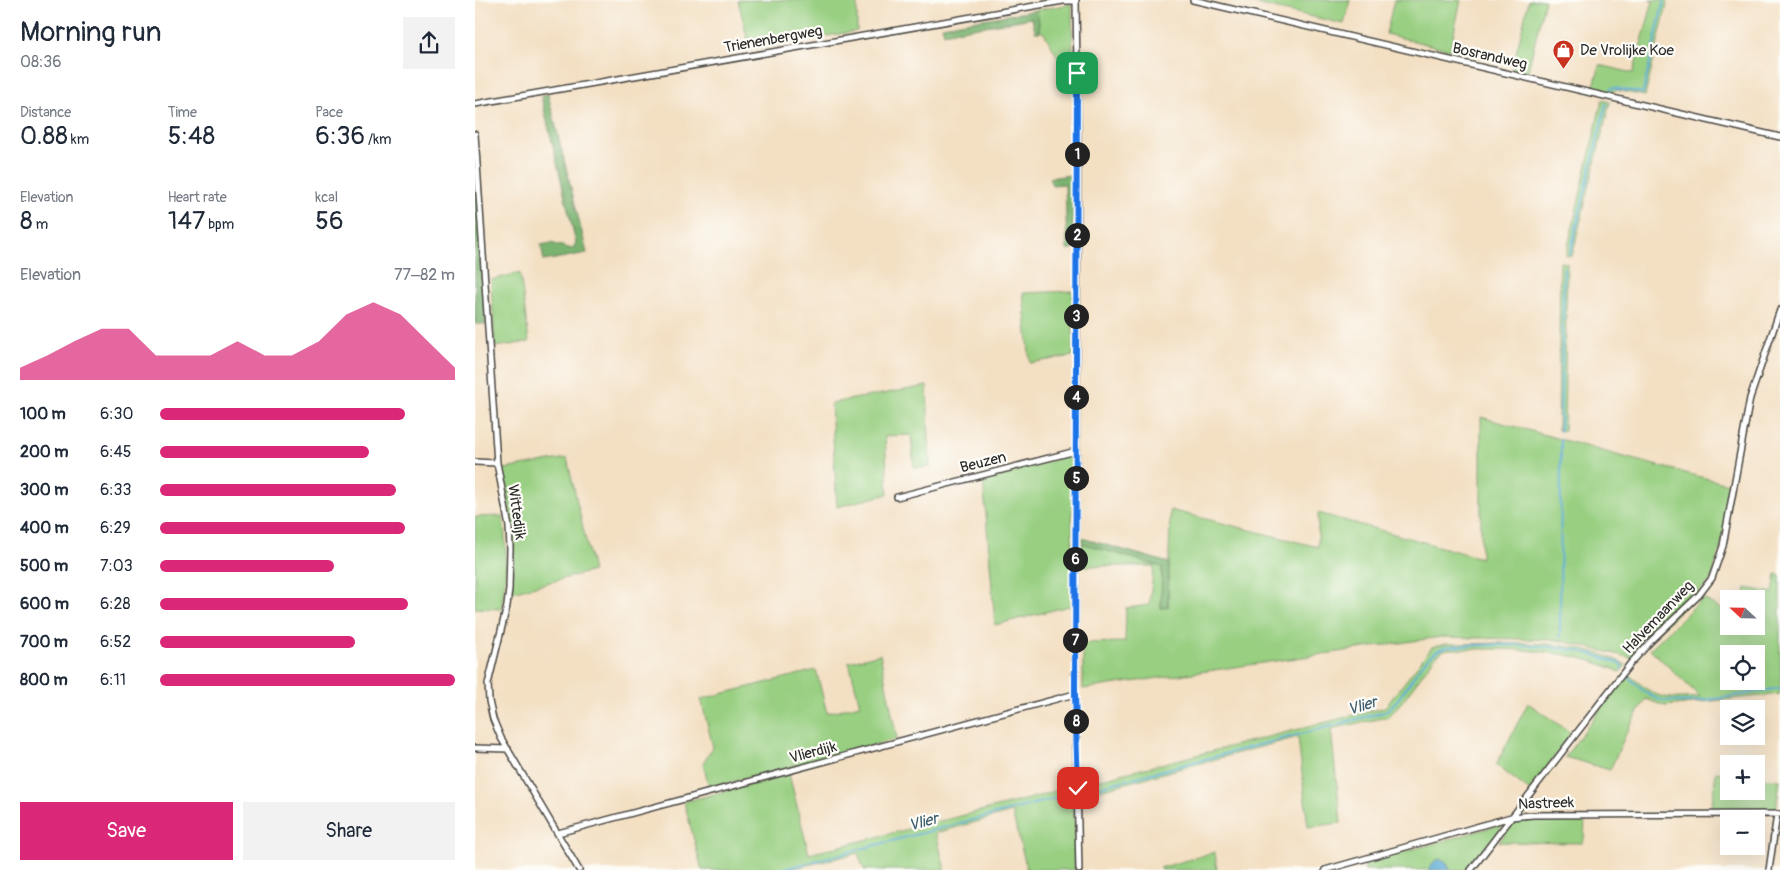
<!DOCTYPE html>
<html lang="en">
<head>
<meta charset="utf-8">
<style>
  body { margin:0; font-family:Pangolin,sans-serif; background:#f2f2f3; color:#1f2937; height:100vh; display:flex; flex-direction:column; font-size:19px; white-space:nowrap }
  * { box-sizing:border-box; margin:0 }
  p { font-size:16px; color:#747a83 }
  .icon { flex:none; width:28px; height:28px; fill:none; stroke:currentColor; stroke-width:2; stroke-linecap:round; stroke-linejoin:round }
  .map { position:relative; flex:1; overflow:hidden }
  .drawer { display:flex; flex-direction:column; background:#fff; width:475px }
  .drawer>* { flex:none }
  .needle { width:32px; rotate:292deg }
  .fabs { position:absolute; left:1245px; top:590px; display:grid; gap:10px }
  .fabs a { display:grid; place-items:center; width:45px; height:45px; border-radius:0px; background:#fff; box-shadow:0 5px 20px #0002; font-size:25px }
  .pin { position:absolute; display:grid; place-items:center; width:42px; height:42px; color:#fff; margin:-21px; border-radius:10px; box-shadow:0 2px 8px #0006 }
  .km { position:absolute; width:25px; height:25px; margin:-12px; border-radius:50%; background:#222; color:#fff; font-size:14px; line-height:25px; text-align:center }
  .round { display:grid; place-items:center; flex:none; width:52px; height:52px; border-radius:0px; background:#f2f2f3 }
  .headline { display:flex; align-items:center; justify-content:space-between; height:85px; padding:0 20px }
  h1 { font-size:28px; font-weight:600; line-height:38px }
  .stats { display:grid; grid-template-columns:repeat(3,1fr); gap:8px; height:85px; padding:5px 20px }
  .stats div { display:grid; align-content:center }
  .stats b { font-size:25px; font-weight:600 }
  .stats small { font-size:14px; font-weight:400 }
  .stats p { font-size:14px }
  .chart { height:140px; padding:10px 20px }
  .chart p { display:flex; justify-content:space-between }
  .chart svg { width:100%; height:90px; margin-top:5px; fill:#db2777; opacity:.7 }
  .primary-button { display:flex; gap:10px; margin-top:auto; padding:10px 20px }
  .primary-button a { flex:1; height:58px; border-radius:0px; background:#db2777; color:#fff; font-size:20px; font-weight:600; line-height:58px; text-align:center }
  .primary-button a+a { background:#f2f2f3; color:#1f2937 }
  ul { padding:0 20px; list-style:none; font-size:16px }
  li { display:grid; grid-template-columns:80px 60px 1fr; align-items:center; height:38px }
  li i { height:12px; border-radius:6px; background:#db2777 }
  main { display:flex; flex:1; min-height:0 }
  .map>svg:first-child { display:block }
  .green { fill:#98cf81; stroke:#627d56; fill-rule:evenodd }
  .forest { fill:#7ab26f; stroke:#526e4d }
  .water { fill:#5dacd7; stroke:#446c81 }
  .lines { fill:none; stroke-linecap:round; stroke-linejoin:round }
  .stream { stroke:#5dacd7; stroke-width:2 }
  .minor-casing { stroke:#494642; stroke-width:8 }
  .minor { stroke:#fff; stroke-width:5 }
  .route-casing { stroke:#fff; stroke-width:10 }
  .route { stroke:#1a73e8; stroke-width:6 }
  .labels { text-anchor:middle; stroke-width:4.5; stroke-linejoin:round; paint-order:stroke }
  .street-label { font-size:15px; fill:#2b2b2b; stroke:#fdfcf7 }
  .poi-label { font-size:15px; fill:#2b2b2b; stroke:#fdfcf7; text-anchor:start }
  .water-label { font-size:16px; font-style:italic; fill:#3f5f70; stroke:#fdfcf7 }
</style>
</head>
<body>
<main>
<section class="drawer">
<div class="headline"><div><h1>Morning run</h1><p>08:36</p></div><a class="round"><svg class="icon" aria-label="share" viewBox="0 0 24 24"><path d="M12 15V3M7 8l5-5 5 5M5 13v7h14v-7"/></svg></a></div>
<div class="stats">
<div><p>Distance</p><b>0.88<small> km</small></b></div>
<div><p>Time</p><b>5:48</b></div>
<div><p>Pace</p><b>6:36<small> /km</small></b></div>
</div>
<div class="stats">
<div><p>Elevation</p><b>8<small> m</small></b></div>
<div><p>Heart rate</p><b>147<small> bpm</small></b></div>
<div><p>kcal</p><b>56</b></div>
</div>
<div class="chart"><p><span>Elevation</span>77–82 m</p>
<svg viewBox="0 0 160 44" preserveAspectRatio="none"><path d="M0 44V38L10 32L20 25L30 19L40 19L50 32L60 32L70 32L80 25L90 32L100 32L110 25L120 12L130 6L140 12L150 25L160 38V44z"/></svg>
</div>
<ul>
<li><b>100 m</b>6:30<i style="width:83%"></i></li>
<li><b>200 m</b>6:45<i style="width:71%"></i></li>
<li><b>300 m</b>6:33<i style="width:80%"></i></li>
<li><b>400 m</b>6:29<i style="width:83%"></i></li>
<li><b>500 m</b>7:03<i style="width:59%"></i></li>
<li><b>600 m</b>6:28<i style="width:84%"></i></li>
<li><b>700 m</b>6:52<i style="width:66%"></i></li>
<li><b>800 m</b>6:11<i style="width:100%"></i></li>
</ul>
<div class="primary-button"><a>Save</a><a>Share</a></div>
</section>
<div class="map">
<svg width="1305" height="870" viewBox="0 0 1305 870">
  <rect width="100%" height="100%" fill="#fdfcf7"/>
  <filter id="ink" filterUnits="userSpaceOnUse"><feTurbulence type="fractalNoise" baseFrequency=".02" numOctaves="2"/><feDisplacementMap in="SourceGraphic" scale="10" xChannelSelector="R" yChannelSelector="G"/><feConvolveMatrix kernelMatrix="1 2 1 2 8 2 1 2 1" color-interpolation-filters="sRGB"/></filter>
  <filter id="wash" filterUnits="userSpaceOnUse"><feTurbulence type="fractalNoise" baseFrequency=".0096" numOctaves="4" result="noise"/><feDisplacementMap in="SourceGraphic" scale="20" xChannelSelector="R" yChannelSelector="G"/><feGaussianBlur stdDeviation="1.12" result="paint"/><feColorMatrix in="noise" values="0 0 0 0 0 0 0 0 0 0 0 0 0 0 0 0 0 1.4 0 .05"/><feComposite in="paint" operator="in"/></filter>
  <g filter="url(#wash)">
    <rect width="100%" height="100%" fill="#f3dfc2"/>
    <path class="green" d="M263,0H382V31L275,49Z
      M764,0H875L869,24Z
      M919,0H986L975,50L911,34Z
      M1054,0H1070L1052,75L1037,70Z
      M1174,0H1193L1170,96L1141,90L1136,94L1118,89L1125,65L1158,73L1178,1Z
      M597,4L598,79L593,75L569,33L565,31L562,10Z
      M1127,100L1135,102L1097,256L1091,255Z
      M1085,262L1092,263L1089,431L1083,430Z
      M45,273L54,342L20,347L16,280Z
      M598,291V356L555,363L548,293Z
      M452,386L455,467L439,468L436,435L410,436L413,494L362,507L356,403Z
      M1006,417L1149,457L1257,485L1246,545L1236,580L1157,658L1082,640L966,637L608,689V643L650,642L651,608L674,605L679,566H607V543L687,567L686,608L693,607L695,510L843,547V513L1006,558Z
      M597,455L598,605L520,625L508,478Z
      M92,458L118,571L37,592L39,542L29,469Z
      M28,516C32,547 32,578 26,609L0,608V517Z
      M1301,574L1305,575V694L1190,706L1171,699L1155,725L1135,770L1090,757L1152,673C1183,699 1184,700 1225,697L1175,649L1228,598L1254,615V626H1281V599H1269L1271,588L1298,593ZM1254,654H1281V681H1254Z
      M971,644C1028,644 1099,636 1151,665L1145,672C1093,647 1032,649 975,649L969,650L960,657L926,703L913,717L856,729L866,823L833,827L823,737L610,794L607,784L907,708L911,706L957,647Z
      M405,654L422,739L234,788L228,763L238,747L226,699L341,670L352,713L385,705L374,662Z
      M1053,703L1096,733L1055,791L1021,765Z
      M1241,772L1254,774V791H1281V777L1305,780L1301,811H1236Z
      M314,774L334,854L557,798L599,785L600,870H552L537,812L461,833L470,870H389L383,853L312,870H227L209,802Z
      M1110,818L1109,840L1107,843L1024,842L1036,826L1044,819Z
      M1028,824H1029L995,870H975L971,862L962,860L953,870H890L889,863Z
      M740,852L742,870H686L685,868Z"/>
    <path class="forest" d="M562,10L565,32H560L557,18L469,33L467,26Z
      M73,94L112,253L69,261L66,245L76,243L97,249L101,243L66,96Z
      M0,145L11,324H0Z
      M595,175L598,176V249L592,250L590,184L577,185L574,178Z
      M607,538L694,563L693,607L686,608L687,567L607,543Z"/>
    <path class="water" d="M966,859L971,862L975,870H953L962,860Z"/>
    <g class="lines">
      <path class="stream" d="M1135,90L1138,88L1168,93L1189,0
        M1095,254L1131,104
        M1085,431L1089,268
        M1085,637L1086,440
        M1151,675C1159,682 1168,692 1178,697C1201,710 1276,692 1305,688
        M609,791L909,712C933,697 943,655 971,647C1011,643 1074,644 1113,653C1124,656 1135,661 1146,664L1147,669
        M305,870L597,794"/>
    </g>
  </g>
  <g filter="url(#ink)">
    <g class="lines">
      <defs>
        <path id="minor" d="M601,0L603,144L600,694L604,870
          M718,0L1305,137
          M0,104L588,1H601
          M0,134L22,463L34,527L35,548L34,589L32,606L13,684L14,701L18,719L26,738L104,870
          M0,462L22,463
          M422,497L601,451
          M0,748L33,749
          M83,833L600,694
          M850,870L1036,817L1058,815L1305,814
          M996,870L1155,664L1176,641L1224,595L1237,578L1248,546L1275,398L1305,310
          M1294,870L1302,814"/>
      </defs>
      <use href="#minor" class="minor-casing"/>
      <use href="#minor" class="minor"/>
    </g>
  </g>
  <g class="lines" filter="url(#ink)">
    <defs>
      <path id="route" d="M602,73L600,694L603,788"/>
    </defs>
    <use href="#route" class="route-casing"/>
    <use href="#route" class="route"/>
  </g>
  <defs>
    <symbol id="shop-pin" viewBox="-11 -11 22 30"><path d="M0 17L-7.5 6A9.5 9.5 0 1 1 7.5 6Z" fill="#c8321e" stroke="#fdfcf7"/><path d="M-5-2.5h2.3a2.7 3.5 0 0 1 5.4 0H5L5.5 6h-11ZM-1.5-2.5h3a1.5 2.3 0 0 0-3 0Z" fill="#fff"/></symbol>
  </defs>
  <g fill-rule="evenodd">
    <use href="#shop-pin" x="1076" y="38" width="25" height="34"/>
  </g>
  <g class="labels">
    <g class="street-label">
      <text transform="translate(298 39) rotate(-10)" y="5">Trienenbergweg</text>
      <text transform="translate(1015 56) rotate(13)" y="5">Bosrandweg</text>
      <text transform="translate(508 462) rotate(-14)" y="5">Beuzen</text>
      <text transform="translate(42 512) rotate(82)" y="5">Wittedijk</text>
      <text transform="translate(1183 617) rotate(-46)" y="5">Halvemaanweg</text>
      <text transform="translate(338 752) rotate(-15)" y="5">Vlierdijk</text>
      <text transform="translate(1071 803) rotate(-2)" y="5">Nastreek</text>
    </g>
    <g class="poi-label">
      <text x="1105" y="55">De Vrolijke Koe</text>
    </g>
    <g class="water-label">
      <text transform="translate(887 705) rotate(-17)" y="6">Vlier</text>
      <text transform="translate(448 821) rotate(-15)" y="6">Vlier</text>
    </g>
  </g>
</svg>
<div class="fabs">
<a><svg class="needle" viewBox="-14 -14 28 28"><path d="M0-13l5 13h-10z" fill="#e53935"/><path d="M0 13l5-13h-10z" fill="#747a83"/></svg></a>
<a><svg class="icon" aria-label="locate" viewBox="0 0 24 24"><circle cx="12" cy="12" r="6"/><path d="M12 2v4M12 18v4M2 12h4M18 12h4"/></svg></a>
<a><svg class="icon" aria-label="layers" viewBox="0 0 24 24"><path d="M12 4l9 5-9 5-9-5zM3 14l9 5 9-5"/></svg></a>
<a>+</a>
<a>−</a>
</div>
<div class="pin" style="left:602px;top:73px;background:#1e9e55"><svg class="icon" aria-label="arrive" viewBox="0 0 24 24"><path d="M6 21V4h12l-3 4 3 4H6"/></svg></div>
<div class="pin" style="left:603px;top:788px;background:#d93025"><svg class="icon" aria-label="check" viewBox="0 0 24 24"><path d="M5 12l5 5 9-10"/></svg></div>
<b class="km" style="left:602px;top:154px">1</b>
<b class="km" style="left:602px;top:235px">2</b>
<b class="km" style="left:601px;top:316px">3</b>
<b class="km" style="left:601px;top:397px">4</b>
<b class="km" style="left:601px;top:478px">5</b>
<b class="km" style="left:600px;top:559px">6</b>
<b class="km" style="left:600px;top:640px">7</b>
<b class="km" style="left:601px;top:721px">8</b>
</div>
</main>
</body>
</html>
